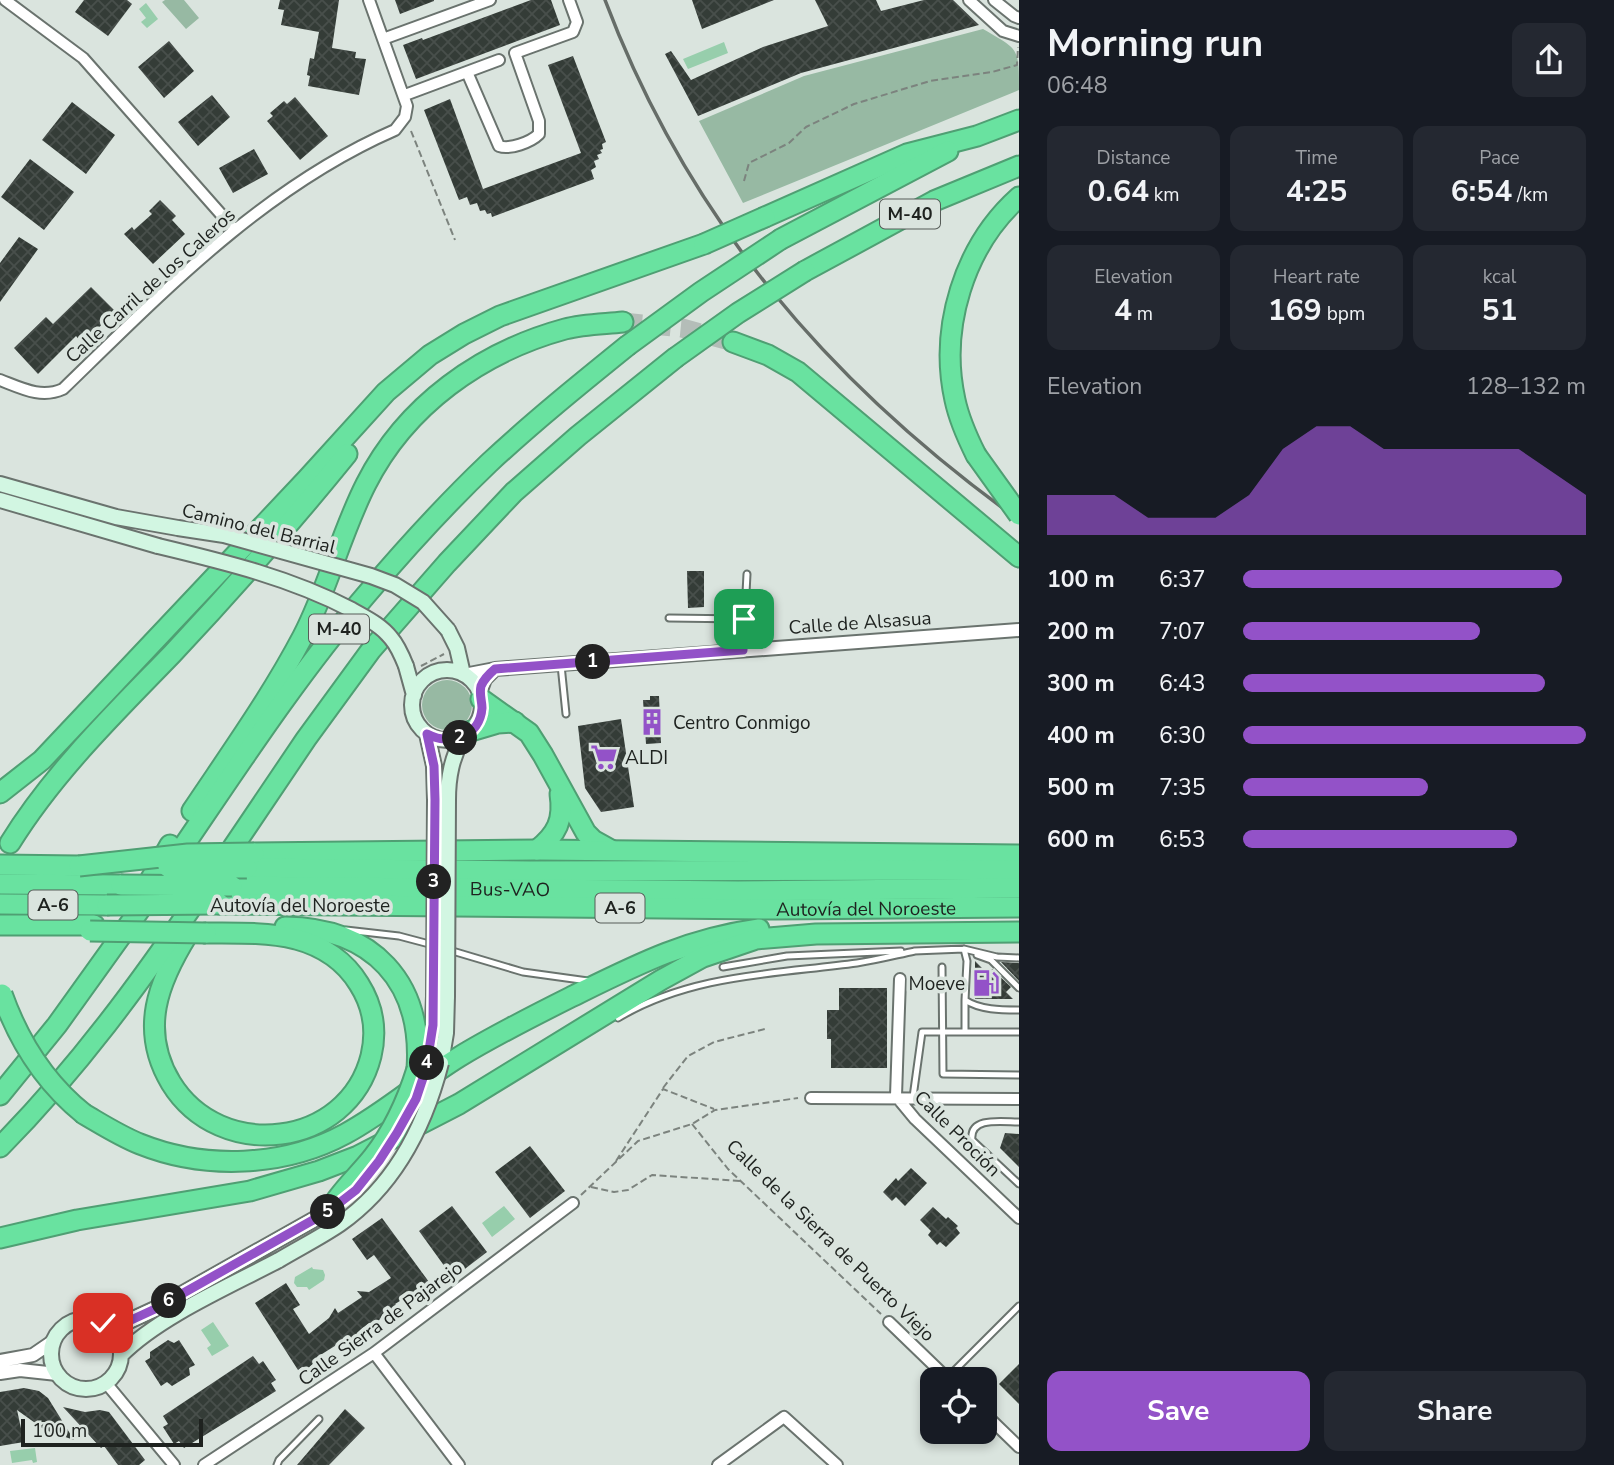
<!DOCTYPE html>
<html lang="en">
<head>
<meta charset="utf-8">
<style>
  body { margin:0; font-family:"Nunito Sans",sans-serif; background:#242831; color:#f1f3f6; height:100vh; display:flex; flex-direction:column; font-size:26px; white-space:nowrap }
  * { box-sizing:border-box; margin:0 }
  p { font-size:23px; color:#9ea1a6 }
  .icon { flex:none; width:38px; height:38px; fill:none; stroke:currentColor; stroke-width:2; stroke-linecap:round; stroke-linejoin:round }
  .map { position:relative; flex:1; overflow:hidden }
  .side { display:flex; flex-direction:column; background:#171b24; width:595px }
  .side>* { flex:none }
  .controls { position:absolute; left:920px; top:1367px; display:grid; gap:14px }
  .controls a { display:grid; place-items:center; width:77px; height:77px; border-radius:14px; background:#171b24; box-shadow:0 4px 10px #0003; font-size:35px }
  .scale { position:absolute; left:21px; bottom:18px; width:182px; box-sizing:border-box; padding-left:7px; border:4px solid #1e221f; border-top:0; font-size:19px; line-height:24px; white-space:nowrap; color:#1e221f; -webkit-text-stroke:5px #dae4de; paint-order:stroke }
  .pin { position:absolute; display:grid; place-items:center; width:60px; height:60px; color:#fff; margin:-30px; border-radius:14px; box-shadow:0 4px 10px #0006 }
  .km { position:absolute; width:35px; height:35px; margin:-18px; border-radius:50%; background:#222; color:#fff; font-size:19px; line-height:35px; text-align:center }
  .round { display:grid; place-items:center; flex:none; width:74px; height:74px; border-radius:14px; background:#242831 }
  .head { display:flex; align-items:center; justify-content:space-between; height:119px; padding:0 28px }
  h1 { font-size:38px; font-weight:700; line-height:52px }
  .figures { display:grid; grid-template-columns:repeat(3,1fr); gap:10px; height:119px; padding:7px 28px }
  .figures div { display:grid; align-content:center; border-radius:14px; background:#242831; text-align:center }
  .figures b { font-size:30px; font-weight:700 }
  .figures small { font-size:19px; font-weight:400 }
  .figures p { font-size:19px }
  .chart { height:196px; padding:14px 28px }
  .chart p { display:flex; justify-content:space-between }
  .chart svg { width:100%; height:126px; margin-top:7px; fill:#9352c8; opacity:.7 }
  .cta { display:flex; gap:14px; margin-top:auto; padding:14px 28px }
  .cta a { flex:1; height:80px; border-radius:14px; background:#9352c8; color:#fff; font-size:28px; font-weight:700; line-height:80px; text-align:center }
  .cta a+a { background:#242831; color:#f1f3f6 }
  ul { padding:0 28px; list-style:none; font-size:23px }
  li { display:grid; grid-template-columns:112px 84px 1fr; align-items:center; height:52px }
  li i { height:18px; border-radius:9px; background:#9352c8 }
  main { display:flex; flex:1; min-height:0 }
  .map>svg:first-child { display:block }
  .green { fill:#97b9a3 }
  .water { fill:#97ceac }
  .building { fill:url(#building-cross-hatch) }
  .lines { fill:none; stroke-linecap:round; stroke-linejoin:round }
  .motorway-tunnel { stroke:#b4bdb8; stroke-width:19; stroke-dasharray:19 10; stroke-linecap:butt }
  .service-casing { stroke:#6a736e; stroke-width:9 }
  .minor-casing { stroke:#6a736e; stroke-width:14 }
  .tertiary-casing { stroke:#6a736e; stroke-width:16 }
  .secondary-casing { stroke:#6a736e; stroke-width:18 }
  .motorway-casing { stroke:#4f9f73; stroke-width:23 }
  .path { stroke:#7c837e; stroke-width:2; stroke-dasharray:7 3.5; stroke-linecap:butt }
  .service { stroke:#fff; stroke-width:5 }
  .minor { stroke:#fff; stroke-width:10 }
  .tertiary { stroke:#fff; stroke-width:12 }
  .secondary { stroke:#d2f6e2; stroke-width:14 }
  .motorway { stroke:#69e2a0; stroke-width:19 }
  .rail { stroke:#666d68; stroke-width:3.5 }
  .secondary-bridge-casing { stroke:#6a736e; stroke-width:18; stroke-linecap:butt }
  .motorway-bridge-casing { stroke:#4f9f73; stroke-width:23; stroke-linecap:butt }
  .secondary-bridge { stroke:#d2f6e2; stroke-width:14 }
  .motorway-bridge { stroke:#69e2a0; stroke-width:19 }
  .route-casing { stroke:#fff; stroke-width:14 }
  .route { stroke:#9352c8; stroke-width:9 }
  .labels { text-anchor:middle; stroke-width:7; stroke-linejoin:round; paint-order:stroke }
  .shield { fill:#dae4de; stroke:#565c58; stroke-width:2 }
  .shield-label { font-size:18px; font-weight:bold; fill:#1e221f }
  .street-label { font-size:19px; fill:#1e221f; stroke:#dae4de }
  .poi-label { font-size:19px; fill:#1e221f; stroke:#dae4de; text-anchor:start }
</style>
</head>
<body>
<main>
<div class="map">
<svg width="1019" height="1465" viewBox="0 0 1019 1465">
  <defs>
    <pattern id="building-cross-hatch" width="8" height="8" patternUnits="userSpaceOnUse" patternTransform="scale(1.75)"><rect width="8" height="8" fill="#343c37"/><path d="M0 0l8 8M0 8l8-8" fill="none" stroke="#484f4b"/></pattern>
  </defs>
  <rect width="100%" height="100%" fill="#dae4de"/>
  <path class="green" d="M165,0H184L199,18L186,29L162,2Z
    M983,29C1019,50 1019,47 1019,90L743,203L699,121L804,76Z
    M422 705a25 25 0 1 1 50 0a25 25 0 1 1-50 0Z"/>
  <path class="water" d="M146,3L158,19L147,28L141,22L146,18L139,9Z
    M724,42L728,53L688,69L683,59Z
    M504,1206L515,1219L492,1237L482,1223Z
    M312,1267L313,1269L323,1270L325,1275L324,1280L309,1290L307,1287H297L294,1283L295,1277Z
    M213,1322L229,1346L212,1356L207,1348L211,1345L201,1330Z
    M35,1448L37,1462L33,1463L32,1460L12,1463L10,1451Z"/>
  <path class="building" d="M84,0H127L132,4L108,36L75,12Z
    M280,0H339L332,48L356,52L355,58L366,59L359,95L308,86L310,76L307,75L310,58L314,59L319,32L281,25L284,10L278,9Z
    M395,0H434V1L400,14Z
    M531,0H551L560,25L416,79L403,45L422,38L423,40Z
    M692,0H774L702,29Z
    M815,0H876L881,11L924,0H953L979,25L801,73L698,116L665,54L671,51L691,80L763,47L828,26Z
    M169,41L194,71L164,98L138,67Z
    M573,56L606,142L602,144L603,149L600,150L602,153L597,155L599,159L594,161L596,167L591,170L594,179L492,217L491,213L487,214L485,210L480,211L477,203L470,205L467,197L459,200L424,110L450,99L483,189L581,153L548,65Z
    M212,95L230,117L198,146L178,122Z
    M295,97L328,136L300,160L267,121L273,116L270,113L284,101L287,104Z
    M72,102L115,135L86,174L42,140Z
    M254,149L268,174L233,193L219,168Z
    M30,159L74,192L44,230L1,197Z
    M160,200L176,216L172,220L185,234L153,264L124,234L132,227L134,230L152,214L149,211Z
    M19,237L38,249L0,302V263Z
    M91,287L115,311L83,344L76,336L38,374L14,348L46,317L53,324Z
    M687,571H704V607L688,608Z
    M650,696H659L661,743L646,744L643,700H650Z
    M621,719L634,807L601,812L585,788L578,726Z
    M975,961L987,973L992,969L1011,987L1006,992L1013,999H975Z
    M1001,962L1019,963V981Z
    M839,988H887V1068H831V1039H827V1010H839Z
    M1005,1133L1019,1134V1167L1000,1148Z
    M530,1146L565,1191L530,1218L495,1172Z
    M911,1168L927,1183L905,1206L896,1197L892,1201L883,1192L896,1178L898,1181Z
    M452,1206L487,1252L453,1278L419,1231Z
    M933,1207L946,1219L948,1217L958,1226L956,1228L960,1233L946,1247L940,1242L937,1245L928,1235L931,1231L920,1220Z
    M382,1218L429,1282L419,1294L408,1296L395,1304L397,1306L383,1314L378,1322L369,1323L360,1330L356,1337L346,1339L322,1354L309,1368L302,1367L298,1370L255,1303L286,1283L300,1305L293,1309L309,1334L329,1318L335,1308L338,1313L362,1297L357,1291L369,1292L391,1278L374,1255L367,1260L352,1239Z
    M168,1340L174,1343L179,1340L195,1365L189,1368L190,1375L172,1386L167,1382L161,1386L145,1361L150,1358V1352Z
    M253,1356L259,1364L263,1361L276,1380L271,1383L276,1391L184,1448L179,1441L174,1444L163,1427L168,1424L163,1416Z
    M1019,1364V1404L999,1384Z
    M24,1388L39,1391L48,1398L74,1440L45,1430L17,1410L24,1442L0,1446V1392Z
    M63,1407L85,1412L100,1410L109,1412L145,1460L139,1465H118L104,1446L101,1448Z
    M345,1409L365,1428L329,1465H297Z"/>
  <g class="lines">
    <path class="motorway-tunnel" d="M623,322L682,328L733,342"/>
    <defs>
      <path id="service" d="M669,618L744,619
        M743,650L747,574
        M561,665L566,714
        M346,930L399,936L433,945
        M964,949L967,961L965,1000C980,1010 1001,1010 1019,1010
        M449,950L523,972L588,981
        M914,951L964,949L997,957L1019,958
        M977,955L991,960L1019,988
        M723,967L787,956L901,951
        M942,967L943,1074L1019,1075
        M965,1000V1032
        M618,1018C691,974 776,974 857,963C877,960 896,955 915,951
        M913,1097L922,1032H1019
        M1019,1122C1003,1122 969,1116 972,1140L1019,1184
        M947,1378L1019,1306
        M277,1465L279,1460L319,1419"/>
      <path id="minor" d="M5,0L83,58L234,229
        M969,0L1003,31L1019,36
        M994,0L1014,16L1019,18
        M383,39L490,0
        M467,72L499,146C510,150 531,142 539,134V121L515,53L573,32L577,22L569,0
        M405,95L499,60
        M0,380C21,388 41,399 63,389C164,291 264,187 395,130L405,117L407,106L369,0
        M900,979L896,1096L915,1119L1019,1218
        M811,1098L1019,1099
        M889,1322L948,1379
        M374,1353L459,1465
        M106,1383L174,1465
        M985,1414L1019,1447
        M204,1465L374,1353L573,1203
        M718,1465L784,1417L837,1465"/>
      <path id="tertiary" d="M464,675L495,669L1019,630
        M480,693L485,679L495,669
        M0,1361L33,1355L52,1342
        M0,1373L20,1370L57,1374"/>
      <path id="secondary" d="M0,484L116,517L178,528
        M0,500L158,546
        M448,630L457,648L463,674
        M406,666L414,695
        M412 705a35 35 0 1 1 70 0a35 35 0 1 1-70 0Z
        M427,734L434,766L435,800
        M448,800C448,776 452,758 463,737
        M441,1063L446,1033L447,996
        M426,1068L433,1025L434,996
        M51 1354a35 35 0 1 1 70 0a35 35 0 1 1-70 0Z
        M108,1326L129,1321L155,1309L329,1211
        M121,1355C160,1316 230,1286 279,1260"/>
      <g id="motorway">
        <path d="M765,217L907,154L977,136L1019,120"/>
        <path d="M781,239L948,151"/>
        <path d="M805,271L934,201L1019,166"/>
        <path d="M733,342L768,355L798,372L1019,557"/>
        <path d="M976,455C967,437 959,419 955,400C939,328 964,246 1019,197"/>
        <path d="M481,699L529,733L543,755L586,833L593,840L611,850"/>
        <path d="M471,731L498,723L515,722"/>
        <path d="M0,793L42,760L307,479L386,392L430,355L464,334L500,316L704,244"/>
        <path d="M192,811C230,754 271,697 303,636C328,588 341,533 366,484C406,405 481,352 565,329C583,324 604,324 623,322"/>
        <path d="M10,843C54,772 114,714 172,654C233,589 291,523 347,454"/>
        <path d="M537,850C557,834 564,820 560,794"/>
        <path d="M254,853L537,850L1019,855"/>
        <path d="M0,865L79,866"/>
        <path d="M221,865L306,739L371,650L447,563L514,492L578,436L675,358"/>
        <path d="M170,866C233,774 294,679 366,595C405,549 446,504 489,463C533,422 580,384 627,346"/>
        <path d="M247,868L530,871L1019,870"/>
        <path d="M0,884L121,885"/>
        <path id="s1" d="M232,886L738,891L1019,888"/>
        <path d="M140,898L170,845"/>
        <path d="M0,904L107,905"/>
        <path id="s2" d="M220,904L775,909L1019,907"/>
        <path d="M0,925H94"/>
        <path d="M285,927C373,928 423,982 417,1069"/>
        <path d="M188,934C158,982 139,1030 171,1083C220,1163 348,1148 371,1056C377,1031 373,1006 359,984C345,961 322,946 296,939C267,932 235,933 206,933"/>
        <path d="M0,1095L57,1025L151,894"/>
        <path d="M84,1114C103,1125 120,1136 140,1144C205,1170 284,1167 345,1134C386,1112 420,1081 459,1057C495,1035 533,1016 571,997C636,965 686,939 759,929"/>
        <path d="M0,1147C77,1069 140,983 202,892"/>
        <path d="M0,1238L77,1220L250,1191L319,1171L358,1156L459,1104L661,980L703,957L756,939L816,934L1019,932"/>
      </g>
    </defs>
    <use href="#service" class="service-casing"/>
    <use href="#minor" class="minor-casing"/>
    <use href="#tertiary" class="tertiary-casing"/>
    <use href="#secondary" class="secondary-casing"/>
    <use href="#motorway" class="motorway-casing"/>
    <path class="path" d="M411,131L455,240
      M744,181L749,163L789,143L806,127L854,104L930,81L992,72L1017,65L1018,47
      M421,666L444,654
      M663,1088L688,1056L714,1042L765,1029
      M692,1124L728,1169L881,1314
      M616,1161L663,1089L714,1109
      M591,1187L614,1192L628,1190L652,1175L741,1181
      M581,1195L638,1141L692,1124L715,1110L798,1098"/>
    <use href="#service" class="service"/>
    <use href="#minor" class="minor"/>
    <use href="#tertiary" class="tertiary"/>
    <use href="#secondary" class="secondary"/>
    <use href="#motorway" class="motorway"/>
    <path class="rail" d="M605,0C688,220 830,384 1019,520"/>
    <defs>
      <path id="secondary-bridge" d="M178,528L224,535L371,576L395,585L423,602L448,630
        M158,546C225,562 291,578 352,610C366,618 381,625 391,638C398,646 402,656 406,666
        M434,996L435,800
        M447,996L448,800
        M279,1260C299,1248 321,1237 340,1224C394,1186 425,1126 441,1063"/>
      <path id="motorway-bridge" d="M704,244L765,217
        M627,346L701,292L781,239
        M675,358L738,313L805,271
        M976,455L1019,515
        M79,866L188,854L254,853
        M168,867L247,868
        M121,885L232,886
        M107,905L220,904
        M90,931L206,933
        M2,994C19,1042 44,1082 84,1114
        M329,1211C341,1190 358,1176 373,1157C394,1130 407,1101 417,1069"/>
    </defs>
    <use href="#secondary-bridge" class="secondary-bridge-casing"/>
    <use href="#motorway-bridge" class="motorway-bridge-casing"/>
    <use href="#secondary-bridge" class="secondary-bridge"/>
    <use href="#motorway-bridge" class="motorway-bridge"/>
  </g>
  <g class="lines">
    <defs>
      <path id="route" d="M103,1323L108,1326L129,1321L155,1309L329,1211L356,1190L379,1161L397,1133L416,1099L426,1069L433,1025L435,800L434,766L427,734C450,746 480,737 482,708C482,701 479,694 481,686C484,679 489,674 495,669L743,650L744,619"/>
    </defs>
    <use href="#route" class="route-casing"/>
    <use href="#route" class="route"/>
  </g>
  <defs>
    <symbol id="building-bare" viewBox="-9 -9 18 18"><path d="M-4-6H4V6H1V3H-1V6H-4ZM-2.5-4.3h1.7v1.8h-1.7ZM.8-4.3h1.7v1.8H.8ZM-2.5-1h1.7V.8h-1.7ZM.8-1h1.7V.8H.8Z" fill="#9352c8" stroke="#dae4de" stroke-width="2.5" paint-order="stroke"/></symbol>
    <symbol id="supermarket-bare" viewBox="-9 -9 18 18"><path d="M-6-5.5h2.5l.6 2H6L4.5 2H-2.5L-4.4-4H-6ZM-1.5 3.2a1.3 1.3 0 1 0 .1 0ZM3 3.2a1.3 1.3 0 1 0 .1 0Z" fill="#9352c8" stroke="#dae4de" stroke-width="2.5" paint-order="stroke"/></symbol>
    <symbol id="fuel-bare" viewBox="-9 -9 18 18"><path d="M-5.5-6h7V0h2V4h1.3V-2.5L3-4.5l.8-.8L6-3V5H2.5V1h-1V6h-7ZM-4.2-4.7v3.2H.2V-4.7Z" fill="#9352c8" stroke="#dae4de" stroke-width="2.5" paint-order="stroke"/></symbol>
  </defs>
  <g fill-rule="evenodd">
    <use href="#building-bare" x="633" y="703" width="38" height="38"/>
    <use href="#supermarket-bare" x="585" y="738" width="38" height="38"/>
    <use href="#fuel-bare" x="967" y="964" width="38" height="38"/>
  </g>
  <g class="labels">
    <g class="shield">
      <rect x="880" y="199.5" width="60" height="29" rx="5"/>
      <rect x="309" y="614.5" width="60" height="29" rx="5"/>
      <rect x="28.5" y="890.5" width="49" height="29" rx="5"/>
      <rect x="595.5" y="893.5" width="49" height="29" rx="5"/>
    </g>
    <g class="shield-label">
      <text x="910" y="220">M-40</text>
      <text x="339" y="635">M-40</text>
      <text x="53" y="911">A-6</text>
      <text x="620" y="914">A-6</text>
    </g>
    <g class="street-label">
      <text transform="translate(150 285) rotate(-42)" y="7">Calle Carril de los Caleros</text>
      <text transform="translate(259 528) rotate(14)" y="7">Camino del Barrial</text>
      <text transform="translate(860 622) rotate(-4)" y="7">Calle de Alsasua</text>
      <text dy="7" stroke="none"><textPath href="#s1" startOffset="278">Bus-VAO</textPath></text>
      <text x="300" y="912">Autovía del Noroeste</text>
      <text dy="7" stroke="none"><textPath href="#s2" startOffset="646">Autovía del Noroeste</textPath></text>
      <text transform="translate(958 1133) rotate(45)" y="7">Calle Proción</text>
      <text transform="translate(831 1240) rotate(44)" y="7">Calle de la Sierra de Puerto Viejo</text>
      <text transform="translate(380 1323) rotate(-36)" y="7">Calle Sierra de Pajarejo</text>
    </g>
    <g class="poi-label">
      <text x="673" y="729">Centro Conmigo</text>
      <text x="625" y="764">ALDI</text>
      <text x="965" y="990" text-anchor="end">Moeve</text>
    </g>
  </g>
</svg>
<div class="controls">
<a><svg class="icon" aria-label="locate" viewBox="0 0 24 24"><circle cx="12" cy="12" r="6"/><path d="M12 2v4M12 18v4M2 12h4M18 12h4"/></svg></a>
</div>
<div class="scale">100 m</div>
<div class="pin" style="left:744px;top:619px;background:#1e9e55"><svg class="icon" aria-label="arrive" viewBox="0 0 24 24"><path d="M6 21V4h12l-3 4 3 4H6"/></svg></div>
<div class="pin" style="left:103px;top:1323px;background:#d93025"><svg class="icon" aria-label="check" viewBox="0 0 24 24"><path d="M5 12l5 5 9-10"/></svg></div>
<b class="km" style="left:593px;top:662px">1</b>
<b class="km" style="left:460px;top:738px">2</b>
<b class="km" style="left:434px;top:882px">3</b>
<b class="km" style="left:427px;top:1063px">4</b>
<b class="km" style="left:328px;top:1212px">5</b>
<b class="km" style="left:169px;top:1301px">6</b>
</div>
<section class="side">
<div class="head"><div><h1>Morning run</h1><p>06:48</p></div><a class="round"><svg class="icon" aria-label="share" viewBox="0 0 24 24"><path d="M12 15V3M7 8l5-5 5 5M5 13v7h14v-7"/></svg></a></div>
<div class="figures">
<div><p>Distance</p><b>0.64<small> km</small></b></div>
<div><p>Time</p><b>4:25</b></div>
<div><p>Pace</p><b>6:54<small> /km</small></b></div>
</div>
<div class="figures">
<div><p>Elevation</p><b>4<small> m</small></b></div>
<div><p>Heart rate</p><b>169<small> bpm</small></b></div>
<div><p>kcal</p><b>51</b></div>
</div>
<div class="chart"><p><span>Elevation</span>128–132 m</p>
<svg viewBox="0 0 160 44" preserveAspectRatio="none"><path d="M0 44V30L10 30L20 30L30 38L40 38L50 38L60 30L70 14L80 6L90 6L100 14L110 14L120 14L130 14L140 14L150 22L160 30V44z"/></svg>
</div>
<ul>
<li><b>100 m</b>6:37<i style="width:93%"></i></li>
<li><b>200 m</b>7:07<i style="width:69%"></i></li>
<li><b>300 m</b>6:43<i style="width:88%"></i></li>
<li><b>400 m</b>6:30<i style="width:100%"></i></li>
<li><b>500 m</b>7:35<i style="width:54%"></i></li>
<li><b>600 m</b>6:53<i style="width:80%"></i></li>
</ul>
<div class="cta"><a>Save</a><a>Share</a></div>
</section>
</main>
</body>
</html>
